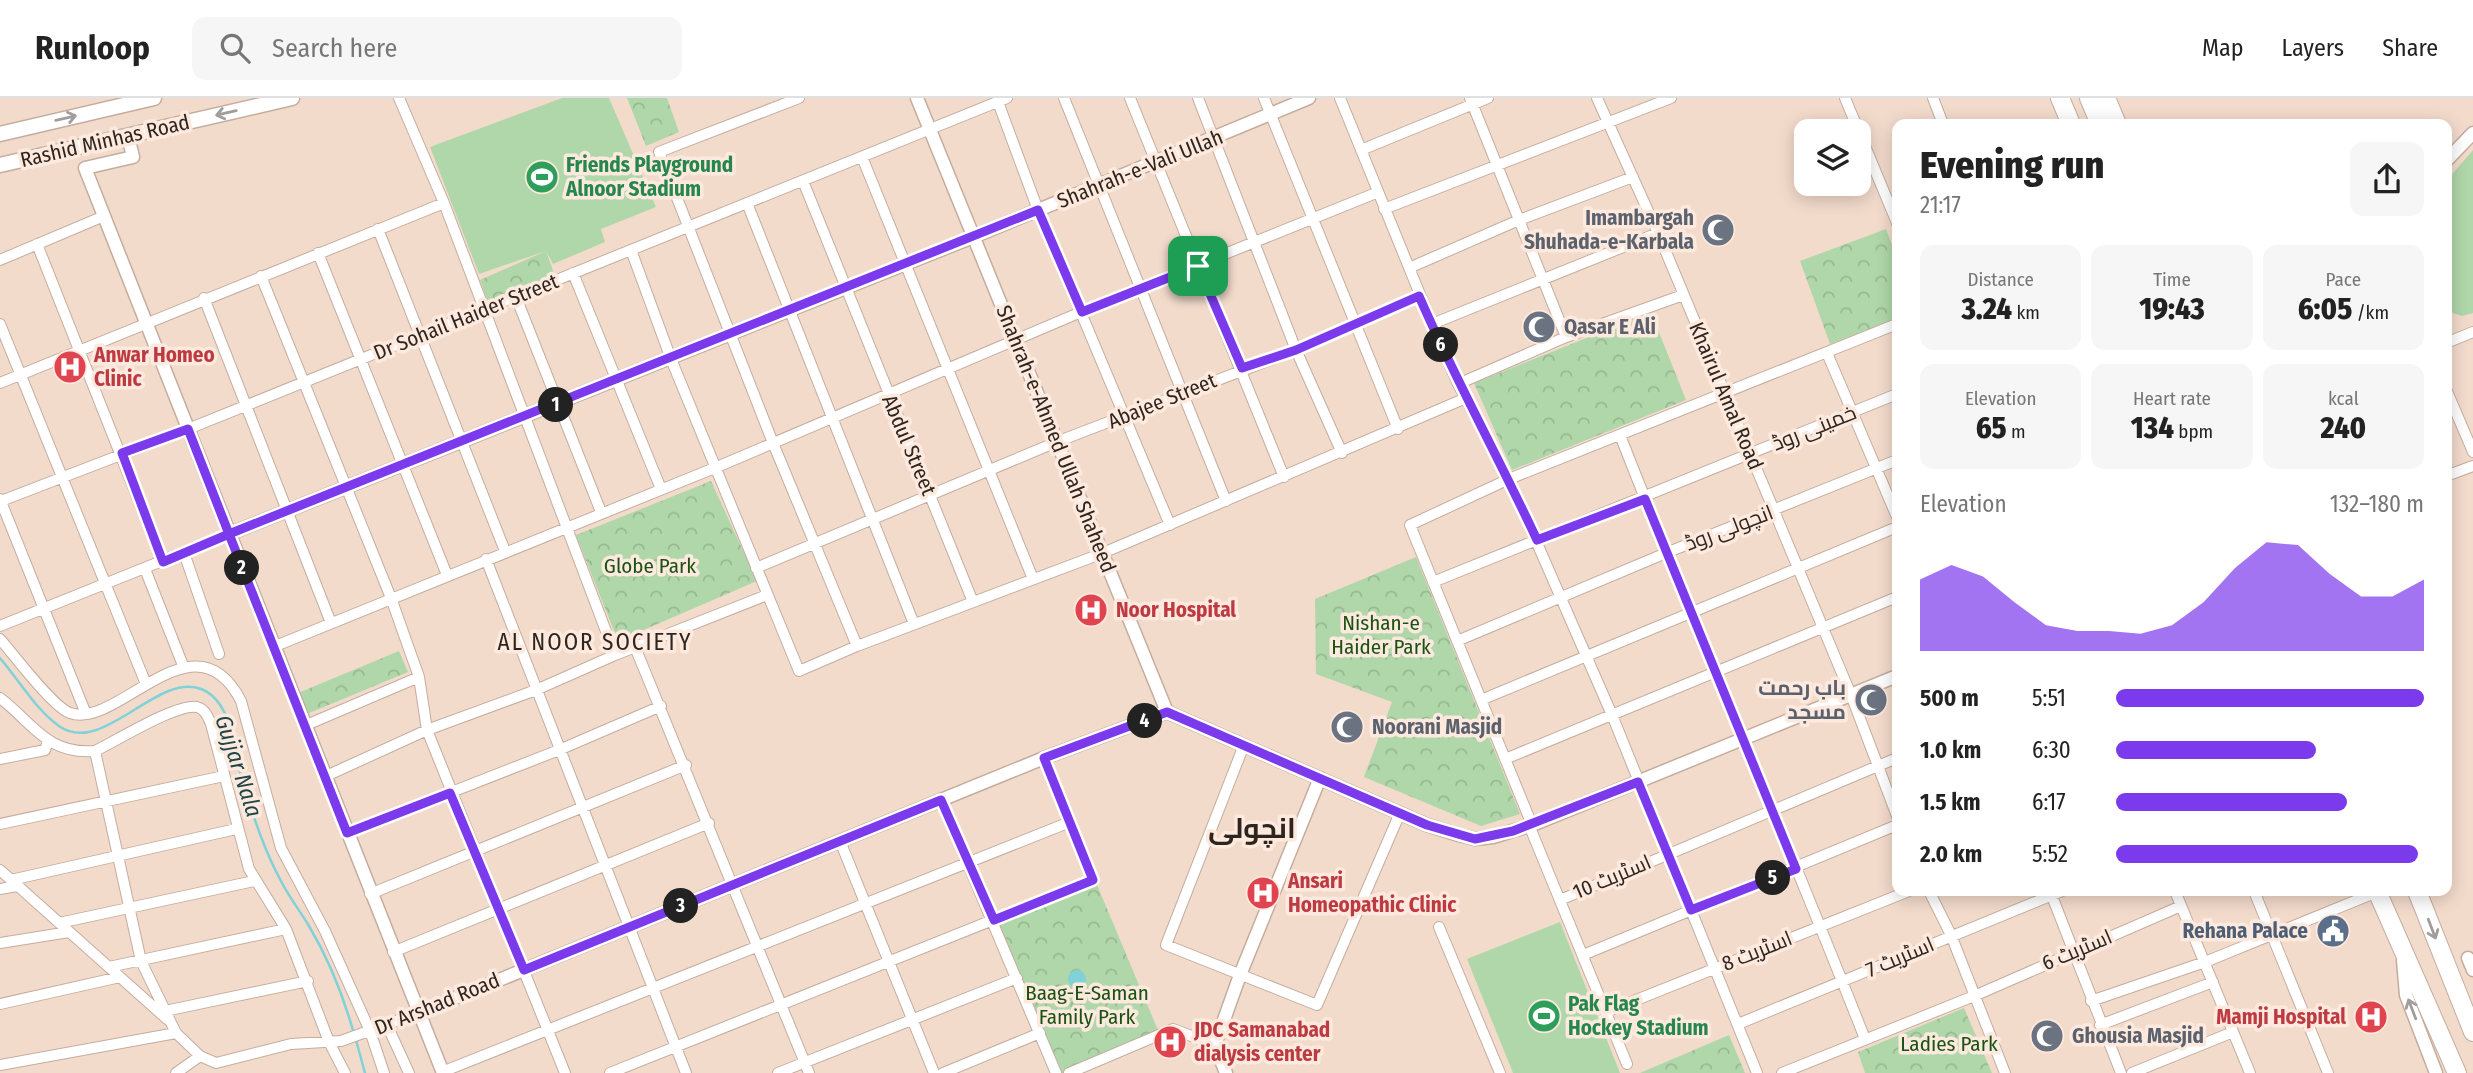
<!DOCTYPE html>
<html lang="en">
<head>
<meta charset="utf-8">
<style>
  body { margin:0; font-family:"Fira Sans Condensed",Cairo,sans-serif; background:#f6f6f6; color:#222; height:100vh; display:flex; flex-direction:column; font-size:26px; white-space:nowrap }
  * { box-sizing:border-box; margin:0 }
  p { font-size:23px; color:#767676 }
  .icon { flex:none; width:38px; height:38px; fill:none; stroke:currentColor; stroke-width:2; stroke-linecap:round; stroke-linejoin:round }
  .map { position:relative; flex:1; overflow:hidden }
  .panel { position:absolute; left:1892px; top:21px; width:560px; height:777px; display:flex; flex-direction:column; background:#fff; border-radius:14px; box-shadow:0 4px 18px #0003 }
  .panel>* { flex:none }
  .fabs { position:absolute; left:1794px; top:21px; display:grid; gap:14px }
  .fabs a { display:grid; place-items:center; width:77px; height:77px; border-radius:14px; background:#fff; box-shadow:0 4px 18px #0003; font-size:35px }
  .pin { position:absolute; display:grid; place-items:center; width:60px; height:60px; color:#fff; margin:-30px; border-radius:14px; box-shadow:0 4px 10px #0006 }
  .km { position:absolute; width:35px; height:35px; margin:-18px; border-radius:50%; background:#222; color:#fff; font-size:19px; line-height:35px; text-align:center }
  .round { display:grid; place-items:center; flex:none; width:74px; height:74px; border-radius:14px; background:#f6f6f6 }
  .head { display:flex; align-items:center; justify-content:space-between; height:119px; padding:0 28px }
  h1 { font-size:38px; font-weight:800; line-height:52px }
  .figures { display:grid; grid-template-columns:repeat(3,1fr); gap:10px; height:119px; padding:7px 28px }
  .figures div { display:grid; align-content:center; border-radius:14px; background:#f6f6f6; text-align:center }
  .figures b { font-size:30px; font-weight:800 }
  .figures small { font-size:19px; font-weight:400 }
  .figures p { font-size:19px }
  .chart { height:196px; padding:14px 28px }
  .chart p { display:flex; justify-content:space-between }
  .chart svg { width:100%; height:126px; margin-top:7px; fill:#7c3aed; opacity:.7 }
  ul { padding:0 28px; list-style:none; font-size:23px }
  li { display:grid; grid-template-columns:112px 84px 1fr; align-items:center; height:52px }
  li i { height:18px; border-radius:9px; background:#7c3aed }
  header { display:flex; align-items:center; gap:42px; box-sizing:border-box; height:98px; padding:0 35px; background:#fff; border-bottom:2px solid #e0e0e0 }
  header strong { font-size:33px }
  nav { display:flex; gap:38px; margin-inline-start:auto; font-size:24px }
  .search { width:490px; height:63px; background:#f6f6f6; display:flex; align-items:center; gap:18px; box-sizing:border-box; padding:0 24px; border-radius:14px; color:#767676; font-size:26px }
  .map>svg:first-child { display:block }
  .park { fill:url(#park-crowns) }
  .pitch { fill:#b0d7aa }
  .water { fill:#81d2d8 }
  .lines { fill:none; stroke-linecap:round; stroke-linejoin:round }
  .stream { stroke:#81d2d8; stroke-width:2.5 }
  .street-casing { stroke:#c4ad9f; stroke-width:12 }
  .secondary-casing { stroke:#c4ad9f; stroke-width:15 }
  .primary-casing { stroke:#c4ad9f; stroke-width:17 }
  .highway-casing { stroke:#c4ad9f; stroke-width:20 }
  .street { stroke:#fff; stroke-width:10 }
  .secondary { stroke:#fff; stroke-width:12 }
  .primary { stroke:#fff; stroke-width:14 }
  .highway { stroke:#fff; stroke-width:18 }
  .oneway { stroke:#a19d9a }
  .route-casing { stroke:#fff; stroke-width:14 }
  .route { stroke:#7c3aed; stroke-width:9 }
  .labels { text-anchor:middle; stroke-width:7; stroke-linejoin:round; paint-order:stroke }
  .street-label { font-size:21px; fill:#2e251f; stroke:#fde9dd }
  .leisure-label { font-size:21px; font-weight:bold; fill:#27864d; stroke:#fde9dd; text-anchor:start }
  .worship-label { font-size:21px; font-weight:bold; fill:#5b616d; stroke:#fde9dd; text-anchor:start }
  .health-label { font-size:21px; font-weight:bold; fill:#be3a42; stroke:#fde9dd; text-anchor:start }
  .park-label { font-size:21px; fill:#1a5214; stroke:#fde9dd }
  .service-label { font-size:21px; font-weight:bold; fill:#4e5e75; stroke:#fde9dd; text-anchor:end }
  .neighbourhood-label { font-size:23px; letter-spacing:2px; fill:#2e251f; stroke:#fde9dd }
  .water-label { font-size:23px; font-style:italic; fill:#1f4548; stroke:#fde9dd }
  .district-label { font-size:28px; font-weight:bold; fill:#2e251f; stroke:#fde9dd }
</style>
</head>
<body>
<header>
<strong>Runloop</strong>
<div class="search"><svg class="icon" aria-label="search" viewBox="0 0 24 24"><circle cx="10" cy="10" r="6"/><path d="M15 15l6 6"/></svg>Search here</div>
<nav><a>Map</a><a>Layers</a><a>Share</a></nav>
</header>
<div class="map">
<svg width="2473" height="975" viewBox="0 0 2473 975">
  <defs>
    <pattern id="park-crowns" width="20" height="18" patternUnits="userSpaceOnUse" patternTransform="scale(1.75)"><rect width="20" height="18" fill="#b0d7aa"/><path d="M2 6a3 3 0 1 1 6 0M12 15a3 3 0 1 1 6 0" fill="none" stroke="#98b892"/></pattern>
  </defs>
  <rect width="100%" height="100%" fill="#f3dbcc"/>
  <path class="park" d="M627,0H667L679,34L646,48Z
    M1886,131L1897,160V221L1830,246L1800,163Z
    M546,153L555,178L488,204L480,182Z
    M1651,214L1686,302L1512,372L1474,285Z
    M711,383L757,483L618,543L576,437Z
    M1416,459L1520,716L1481,728L1364,679L1392,604L1316,576L1315,501Z
    M399,553L408,574L307,616L298,595Z
    M1095,782L1160,937L1069,975H1056L994,822Z
    M1964,910L1992,975H1865L1858,954Z
    M1729,937L1745,975H1640Z"/>
  <path class="pitch" d="M562,0H609L656,109L601,131L605,144L553,166L546,153L479,176L430,49Z
    M2473,52V215L2462,218L2447,213V82Z
    M1560,824L1620,975H1513L1467,861Z"/>
  <path class="water" d="M1068 881a9 9 0 1 1 18 0a9 9 0 1 1-18 0Z"/>
  <g class="lines">
    <path class="stream" d="M0,560C18,581 36,612 59,628C102,659 157,574 201,591C235,604 234,660 244,689C254,720 265,754 281,783C289,799 300,813 309,828C328,860 344,900 354,936
      M356,942L365,975"/>
    <defs>
      <path id="street" d="M399,0L444,105L615,557
        M799,0L659,54L773,345L857,548
        M1064,0L1226,403
        M1130,0L1284,379
        M1198,0L1296,252L1342,355
        M1264,0L1398,331
        M1340,0L1432,226L1458,286L1509,381L1612,617L1757,975
        M1470,0L1566,239
        M1597,0L1658,135L1851,597L1897,718
        M1845,0L1897,125
        M1933,0L1943,26
        M998,4L1038,112L1170,427
        M1361,52L1488,0
        M862,59L1033,481
        M803,83L973,504
        M747,105L914,526
        M1384,111L1671,0
        M378,131L505,453
        M37,146L163,464
        M631,152L671,261L799,573L857,548L1103,455L1466,300
        M318,155L447,477
        M0,162L104,118
        M1409,170L1519,122L1633,79
        M573,175L661,391
        M261,178L391,500L419,579L427,632L565,975
        M516,199L601,414
        M204,200L331,525
        M0,226L146,586
        M1432,226L1658,135
        M2446,245L2473,234
        M1827,255L1897,419
        M0,285L444,105
        M1458,286L1566,239L1683,197
        M2446,291L2473,354
        M1620,337C1699,540 1786,739 1865,941
        M2446,378L2473,368
        M0,401L86,616
        M1,403L188,331L1007,0
        M184,455L219,556
        M486,461L686,975
        M756,470L1059,343L1296,252L1419,198
        M145,471L184,570
        M1433,484L1897,296
        M0,528L229,436
        M0,541C14,557 53,609 70,615C118,632 194,512 241,603L281,750L325,833L370,933L384,975
        M1457,543L1666,455L1897,362
        M273,549L717,369L1081,214L1376,95
        M635,549L809,975
        M0,600C33,625 47,657 95,653C116,643 177,605 197,609C205,611 208,619 211,626L249,771L286,831L329,944L345,975
        M1481,602L1897,429
        M304,628L419,579
        M1244,647L1166,847L1317,907L1400,715
        M95,653L141,863L176,935L200,958L216,965L291,946L341,943L418,915
        M0,661L45,652L48,643
        M1505,661L1897,499
        M324,679L427,632L536,592L615,557L767,497
        M941,702L1056,975
        M0,726L224,678
        M1529,727L1627,966
        M1532,727L1410,427L1509,381L1897,226
        M347,735L559,652L661,608
        M840,743L934,975
        M0,772L167,921
        M11,782L236,731
        M0,791L17,788
        M1929,793L1951,837L2005,975
        M2050,793L2121,975
        M2175,793L2250,975
        M2254,793L2328,975
        M370,796L686,667
        M1560,802L1897,660
        M59,825L254,783
        M1439,829L1500,975
        M0,845L69,834
        M393,854L709,725
        M1583,857L1897,727
        M109,869L286,831
        M2091,903L2205,864L2377,794
        M0,906L120,879
        M165,913L308,883
        M1606,914L1909,793
        M1738,926L2062,793
        M387,927L409,975
        M2100,927L2213,884
        M0,967L176,935
        M442,974L1070,724
        M176,975L200,958
        M610,975L1093,782L1044,660
        M778,975L1017,880
        M943,975L1040,935
        M1069,975L1173,931L1215,947
        M1782,975L1974,898L2181,808
        M2132,975L2233,934"/>
      <path id="secondary" d="M917,0L1167,614L1427,727L1459,737L1475,741L1493,739L1532,727L1897,578
        M128,38L133,59L85,70L443,975
        M2446,63L2473,35
        M229,436L973,139L1309,0
        M2468,860L2473,872
        M2403,862L2406,897L2436,975
        M418,915L1044,660L1167,614
        M1226,975L1215,947L1240,877L1320,680"/>
      <path id="primary" d="M0,36L154,0
        M0,67L292,0"/>
      <path id="highway" d="M2060,0L2071,26
        M2089,0L2100,26
        M2106,0L2117,26
        M2377,793L2457,975
        M2417,793L2473,934"/>
    </defs>
    <use href="#street" class="street-casing"/>
    <use href="#secondary" class="secondary-casing"/>
    <use href="#primary" class="primary-casing"/>
    <use href="#highway" class="highway-casing"/>
    <use href="#street" class="street"/>
    <use href="#secondary" class="secondary"/>
    <use href="#primary" class="primary"/>
    <use href="#highway" class="highway"/>
  </g>
  <defs><path id="oneway-shaft" d="M-6 0H5M1.5-3L5.5 0L1.5 3" fill="none" stroke-width="1.6" stroke-linecap="round" stroke-linejoin="round" transform="scale(1.75)"/></defs>
  <g class="oneway">
    <use href="#oneway-shaft" transform="translate(226 15) rotate(167)"/>
    <use href="#oneway-shaft" transform="translate(66 20) rotate(-13)"/>
    <use href="#oneway-shaft" transform="translate(2432 831) rotate(69)"/>
    <use href="#oneway-shaft" transform="translate(2412 911) rotate(-111)"/>
  </g>
  <g class="lines">
    <defs>
      <path id="route" d="M1198,168L1082,214L1038,112L229,436L188,331L122,355L163,464L229,436L347,735L450,695L524,872L941,702L994,822L1093,782L1044,660L1167,614L1427,727L1475,741L1513,733L1638,684L1691,812L1796,771L1645,401L1537,442C1499,360 1455,281 1419,198L1296,252L1242,270L1198,168"/>
    </defs>
    <use href="#route" class="route-casing"/>
    <use href="#route" class="route"/>
  </g>
  <defs>
    <symbol id="stadium-disc" viewBox="-11 -11 22 22"><circle r="9.5" fill="#2e9e5b" stroke="#fde9dd"/><path d="M0-5a6.5 5 0 1 0 0 10a6.5 5 0 1 0 0-10ZM-3.5-1.8h7v3.6h-7Z" fill="#fff"/></symbol>
    <symbol id="mosque-disc" viewBox="-11 -11 22 22"><circle r="9.5" fill="#6b7280" stroke="#fde9dd"/><path d="M3.5-4.9A6 6 0 1 0 3.5 4.9A5 5 0 1 1 3.5-4.9Z" fill="#fff"/></symbol>
    <symbol id="hospital-disc" viewBox="-11 -11 22 22"><circle r="9.5" fill="#e0444e" stroke="#fde9dd"/><path d="M-5-5h3v3.5h4V-5h3V5h-3V1.5h-4V5h-3Z" fill="#fff"/></symbol>
    <symbol id="civic-disc" viewBox="-11 -11 22 22"><circle r="9.5" fill="#5c6f8a" stroke="#fde9dd"/><path d="M-.6-6.5H3V-4.5H.6V-3L4-1V1h2V6H-6V1h2V-1L-.6-3ZM-1.2 2.5V6h2.4V2.5Z" fill="#fff"/></symbol>
  </defs>
  <g fill-rule="evenodd">
    <use href="#stadium-disc" x="523" y="60" width="38" height="38"/>
    <use href="#mosque-disc" x="1699" y="113" width="38" height="38"/>
    <use href="#mosque-disc" x="1520" y="210" width="38" height="38"/>
    <use href="#hospital-disc" x="51" y="250" width="38" height="38"/>
    <use href="#hospital-disc" x="1072" y="493" width="38" height="38"/>
    <use href="#mosque-disc" x="1852" y="583" width="38" height="38"/>
    <use href="#mosque-disc" x="1328" y="610" width="38" height="38"/>
    <use href="#hospital-disc" x="1244" y="776" width="38" height="38"/>
    <use href="#civic-disc" x="2314" y="814" width="38" height="38"/>
    <use href="#stadium-disc" x="1525" y="899" width="38" height="38"/>
    <use href="#hospital-disc" x="2352" y="900" width="38" height="38"/>
    <use href="#mosque-disc" x="2028" y="919" width="38" height="38"/>
    <use href="#hospital-disc" x="1151" y="925" width="38" height="38"/>
  </g>
  <g class="labels">
    <g class="street-label">
      <text transform="translate(105 43) rotate(-13)" y="7">Rashid Minhas Road</text>
      <text transform="translate(1140 71) rotate(-22)" y="7">Shahrah-e-Vali Ullah</text>
      <text transform="translate(466 219) rotate(-22)" y="7">Dr Sohail Haider Street</text>
      <text transform="translate(1726 298) rotate(67)" y="7">Khairul Amal Road</text>
      <text transform="translate(1162 303) rotate(-22)" y="7">Abajee Street</text>
      <text transform="translate(1814 330) rotate(-22)" y="7">خمینی روڈ</text>
      <text transform="translate(1056 341) rotate(68)" y="7">Shahrah-e-Ahmed Ullah Shaheed</text>
      <text transform="translate(909 347) rotate(67)" y="7">Abdul Street</text>
      <text transform="translate(1729 430) rotate(-21)" y="7">انچولی روڈ</text>
      <text transform="translate(1612 779) rotate(-23)" y="7">اسٹریٹ 10</text>
      <text transform="translate(2077 852) rotate(-23)" y="7">اسٹریٹ 6</text>
      <text transform="translate(1757 853) rotate(-22)" y="7">اسٹریٹ 8</text>
      <text transform="translate(1900 859) rotate(-23)" y="7">اسٹریٹ 7</text>
      <text transform="translate(437 906) rotate(-22)" y="7">Dr Arshad Road</text>
    </g>
    <g class="leisure-label">
      <text x="566" y="74">Friends Playground<tspan x="566" dy="24">Alnoor Stadium</tspan></text>
      <text x="1568" y="913">Pak Flag<tspan x="1568" dy="24">Hockey Stadium</tspan></text>
    </g>
    <g class="worship-label">
      <text x="1694" y="127" text-anchor="end">Imambargah<tspan x="1694" dy="24">Shuhada-e-Karbala</tspan></text>
      <text x="1564" y="236">Qasar E Ali</text>
      <text x="1846" y="597" text-anchor="end">باب رحمت<tspan x="1846" dy="24">مسجد</tspan></text>
      <text x="1372" y="636">Noorani Masjid</text>
      <text x="2072" y="945">Ghousia Masjid</text>
    </g>
    <g class="health-label">
      <text x="94" y="264">Anwar Homeo<tspan x="94" dy="24">Clinic</tspan></text>
      <text x="1116" y="519">Noor Hospital</text>
      <text x="1288" y="790">Ansari<tspan x="1288" dy="24">Homeopathic Clinic</tspan></text>
      <text x="2346" y="926" text-anchor="end">Mamji Hospital</text>
      <text x="1194" y="939">JDC Samanabad<tspan x="1194" dy="24">dialysis center</tspan></text>
    </g>
    <g class="park-label">
      <text x="650" y="475">Globe Park</text>
      <text x="1381" y="532">Nishan-e<tspan x="1381" dy="24">Haider Park</tspan></text>
      <text x="1087" y="902">Baag-E-Saman<tspan x="1087" dy="24">Family Park</tspan></text>
      <text x="1949" y="953">Ladies Park</text>
    </g>
    <g class="service-label">
      <text x="2308" y="840">Rehana Palace</text>
    </g>
    <g class="neighbourhood-label">
      <text x="595" y="552">AL NOOR SOCIETY</text>
    </g>
    <g class="water-label">
      <text transform="translate(239 668) rotate(72)" y="8">Gujjar Nala</text>
    </g>
    <g class="district-label">
      <text x="1252" y="740">انچولی</text>
    </g>
  </g>
</svg>
<div class="fabs">
<a><svg class="icon" aria-label="layers" viewBox="0 0 24 24"><path d="M12 4l9 5-9 5-9-5zM3 14l9 5 9-5"/></svg></a>
</div>
<div class="pin" style="left:1198px;top:168px;background:#1e9e55"><svg class="icon" aria-label="arrive" viewBox="0 0 24 24"><path d="M6 21V4h12l-3 4 3 4H6"/></svg></div>
<b class="km" style="left:556px;top:307px">1</b>
<b class="km" style="left:242px;top:470px">2</b>
<b class="km" style="left:681px;top:808px">3</b>
<b class="km" style="left:1145px;top:623px">4</b>
<b class="km" style="left:1773px;top:780px">5</b>
<b class="km" style="left:1441px;top:247px">6</b>
<section class="panel">
<div class="head"><div><h1>Evening run</h1><p>21:17</p></div><a class="round"><svg class="icon" aria-label="share" viewBox="0 0 24 24"><path d="M12 15V3M7 8l5-5 5 5M5 13v7h14v-7"/></svg></a></div>
<div class="figures">
<div><p>Distance</p><b>3.24<small> km</small></b></div>
<div><p>Time</p><b>19:43</b></div>
<div><p>Pace</p><b>6:05<small> /km</small></b></div>
</div>
<div class="figures">
<div><p>Elevation</p><b>65<small> m</small></b></div>
<div><p>Heart rate</p><b>134<small> bpm</small></b></div>
<div><p>kcal</p><b>240</b></div>
</div>
<div class="chart"><p><span>Elevation</span>132–180 m</p>
<svg viewBox="0 0 160 44" preserveAspectRatio="none"><path d="M0 44V19L10 14L20 18L30 27L40 35L50 37L60 37L70 38L80 35L90 27L100 15L110 6L120 7L130 17L140 25L150 25L160 19V44z"/></svg>
</div>
<ul>
<li><b>500 m</b>5:51<i style="width:100%"></i></li>
<li><b>1.0 km</b>6:30<i style="width:65%"></i></li>
<li><b>1.5 km</b>6:17<i style="width:75%"></i></li>
<li><b>2.0 km</b>5:52<i style="width:98%"></i></li>
</ul>
</section>
</div>
</body>
</html>
